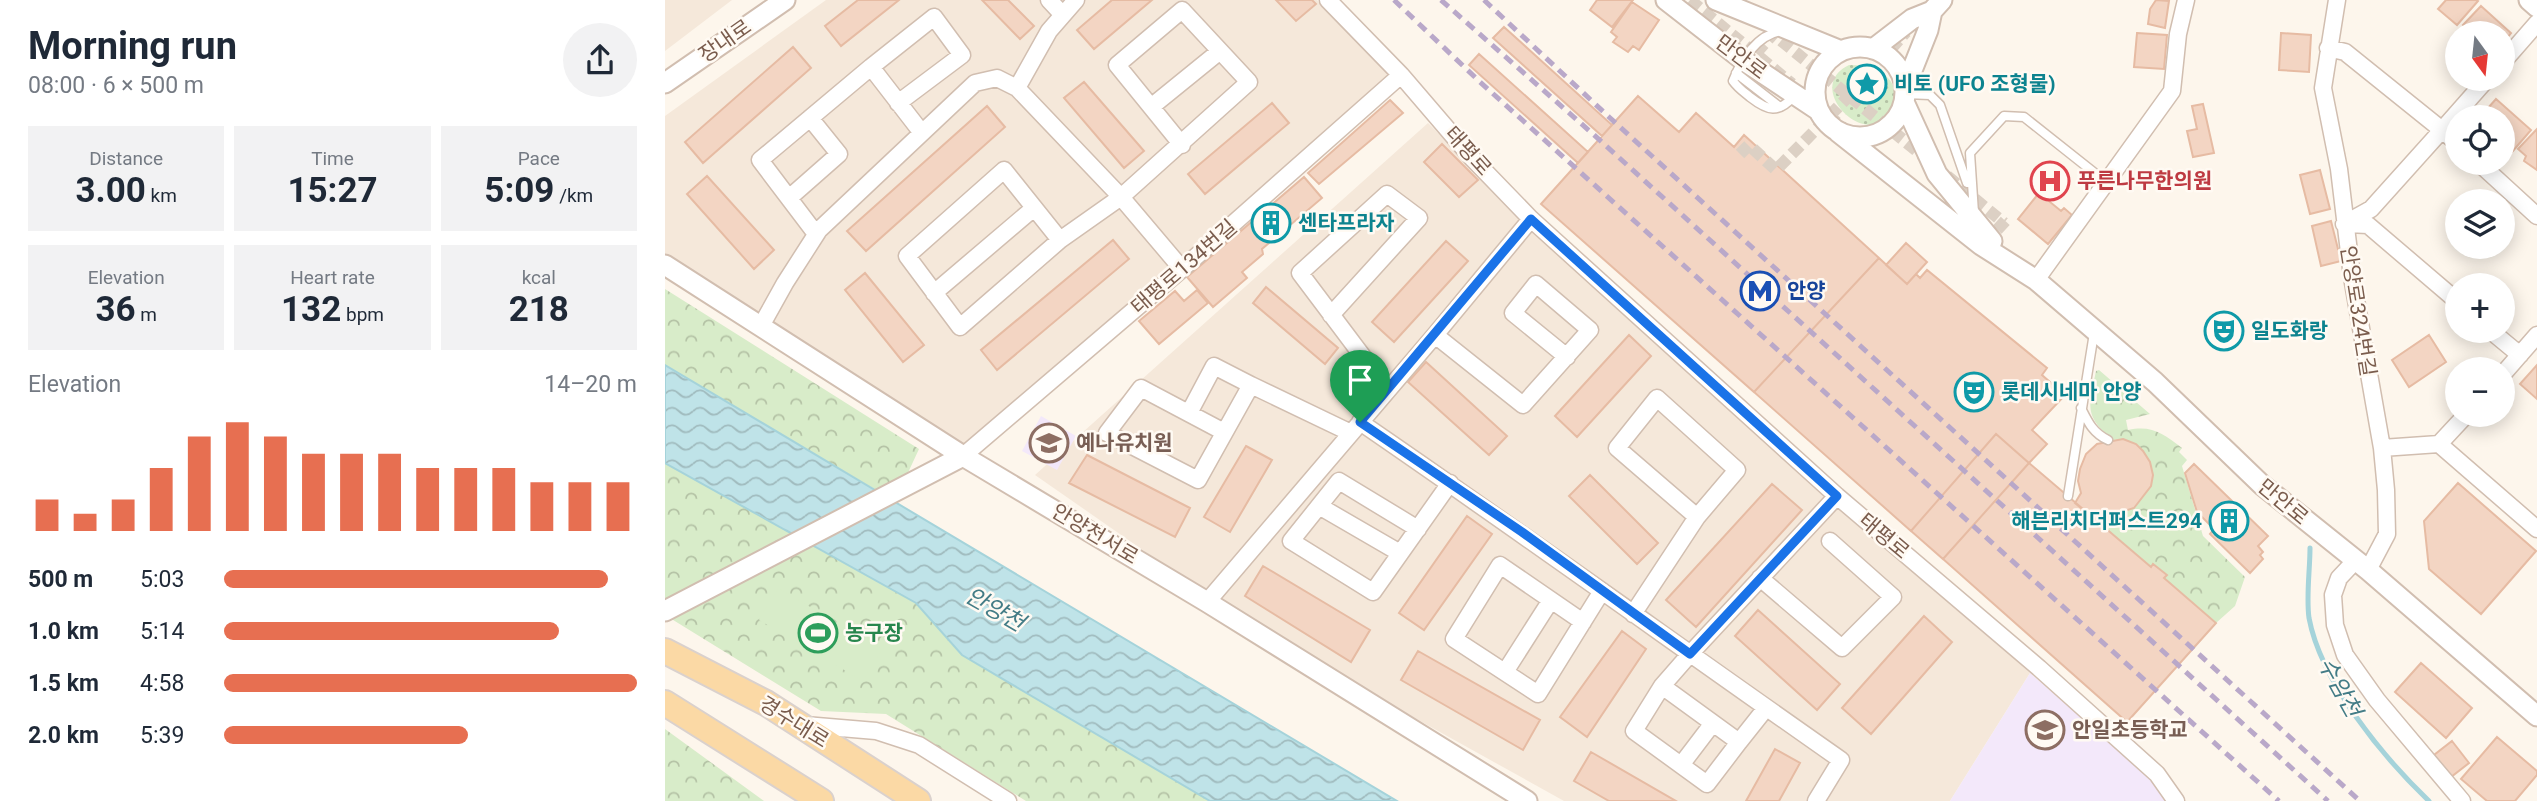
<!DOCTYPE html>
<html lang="en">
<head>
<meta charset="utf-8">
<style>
  body { margin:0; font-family:Roboto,"Noto Sans KR",sans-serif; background:#f2f2f3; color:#1f2937; height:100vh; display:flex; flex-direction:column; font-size:26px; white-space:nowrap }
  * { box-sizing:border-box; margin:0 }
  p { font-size:23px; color:#747a83 }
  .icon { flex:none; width:38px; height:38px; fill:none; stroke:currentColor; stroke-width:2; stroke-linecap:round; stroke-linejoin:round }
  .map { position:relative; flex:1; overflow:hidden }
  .side { display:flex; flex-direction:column; background:#fff; width:665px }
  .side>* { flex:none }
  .needle { width:46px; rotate:165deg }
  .buttons { position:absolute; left:1780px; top:21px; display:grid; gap:14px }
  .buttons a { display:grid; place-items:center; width:70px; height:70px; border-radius:50%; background:#fff; box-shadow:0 4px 18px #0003; font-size:35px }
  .pin { position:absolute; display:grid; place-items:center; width:60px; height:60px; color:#fff; margin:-72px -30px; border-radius:50% 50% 50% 0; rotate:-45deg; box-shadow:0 0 7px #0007 }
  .pin .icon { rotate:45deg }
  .round { display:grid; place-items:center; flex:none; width:74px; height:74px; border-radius:37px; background:#f2f2f3 }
  .headline { display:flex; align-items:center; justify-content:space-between; height:119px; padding:0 28px }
  h1 { font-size:38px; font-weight:700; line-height:52px }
  .metrics { display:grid; grid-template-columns:repeat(3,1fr); gap:10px; height:119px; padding:7px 28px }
  .metrics div { display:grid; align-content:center; border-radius:0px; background:#f2f2f3; text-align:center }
  .metrics b { font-size:35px; font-weight:700 }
  .metrics small { font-size:19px; font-weight:400 }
  .metrics p { font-size:19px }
  .chart { height:196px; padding:14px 28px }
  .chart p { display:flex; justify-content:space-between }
  .chart svg { width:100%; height:126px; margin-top:7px; stroke:#e76f51; stroke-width:6 }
  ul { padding:0 28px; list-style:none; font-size:23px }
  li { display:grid; grid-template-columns:112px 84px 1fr; align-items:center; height:52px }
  li i { height:18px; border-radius:9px; background:#e76f51 }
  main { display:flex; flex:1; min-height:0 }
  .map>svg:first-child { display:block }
  .residential { fill:#f5e8da }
  .education { fill:#f3e8fa }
  .grass { fill:url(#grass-dots) }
  .forest { fill:url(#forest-crowns) }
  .garden { fill:#d8ecc9 }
  .water { fill:url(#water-waves); stroke:#a5d3da; stroke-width:2 }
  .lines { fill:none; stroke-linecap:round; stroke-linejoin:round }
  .stream { stroke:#a5d3da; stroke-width:5 }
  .building { fill:#f3d5c3; stroke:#e6bba3; stroke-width:2 }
  .pedestrian-tunnel { stroke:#dcd0c4; stroke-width:12; stroke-dasharray:12 6; stroke-linecap:butt }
  .service-casing { stroke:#d1beb0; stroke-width:11 }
  .minor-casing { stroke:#d1beb0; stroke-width:19 }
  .tertiary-casing { stroke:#d1beb0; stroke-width:23 }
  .primary-casing { stroke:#dad1cd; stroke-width:28 }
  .service { stroke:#fff; stroke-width:8 }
  .minor { stroke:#fff; stroke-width:16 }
  .tertiary { stroke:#fff; stroke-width:19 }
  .primary { stroke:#fbd9a5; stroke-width:24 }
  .rail { stroke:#b9a8c9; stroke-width:5; stroke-dasharray:10 7; stroke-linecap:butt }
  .route-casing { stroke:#fff; stroke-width:14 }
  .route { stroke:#1a73e8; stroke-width:9 }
  .labels { text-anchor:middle; stroke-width:5; stroke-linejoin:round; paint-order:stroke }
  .street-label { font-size:21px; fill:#7a5c4d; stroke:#fffaf3 }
  .culture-label { font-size:21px; font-weight:bold; fill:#0d838f; stroke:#fffaf3; text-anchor:start }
  .health-label { font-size:21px; font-weight:bold; fill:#be3a42; stroke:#fffaf3; text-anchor:start }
  .transit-label { font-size:21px; font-weight:bold; fill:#164399; stroke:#fffaf3; text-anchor:start }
  .education-label { font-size:21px; font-weight:bold; fill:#785e54; stroke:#fffaf3; text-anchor:start }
  .leisure-label { font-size:21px; font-weight:bold; fill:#27864d; stroke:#fffaf3; text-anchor:start }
  .water-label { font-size:23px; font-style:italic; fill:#437c86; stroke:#fffaf3 }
</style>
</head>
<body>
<main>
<section class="side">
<div class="headline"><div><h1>Morning run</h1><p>08:00 · 6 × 500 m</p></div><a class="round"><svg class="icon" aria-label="share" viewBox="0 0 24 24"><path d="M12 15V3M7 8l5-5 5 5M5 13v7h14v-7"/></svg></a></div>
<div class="metrics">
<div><p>Distance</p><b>3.00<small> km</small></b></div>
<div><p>Time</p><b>15:27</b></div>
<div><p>Pace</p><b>5:09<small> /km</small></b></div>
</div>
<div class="metrics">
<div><p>Elevation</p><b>36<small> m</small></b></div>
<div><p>Heart rate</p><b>132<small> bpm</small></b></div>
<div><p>kcal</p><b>218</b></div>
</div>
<div class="chart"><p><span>Elevation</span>14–20 m</p>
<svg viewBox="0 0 160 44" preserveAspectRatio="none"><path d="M5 44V33M15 44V38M25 44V33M35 44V22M45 44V11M55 44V6M65 44V11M75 44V17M85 44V17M95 44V17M105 44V22M115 44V22M125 44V22M135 44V27M145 44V27M155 44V27"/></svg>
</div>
<ul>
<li><b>500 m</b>5:03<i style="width:93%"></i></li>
<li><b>1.0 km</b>5:14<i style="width:81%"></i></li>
<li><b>1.5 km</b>4:58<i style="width:100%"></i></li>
<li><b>2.0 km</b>5:39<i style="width:59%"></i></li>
</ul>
</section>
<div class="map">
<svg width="1872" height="801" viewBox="0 0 1872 801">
  <defs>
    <pattern id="grass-dots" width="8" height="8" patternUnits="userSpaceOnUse" patternTransform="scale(1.75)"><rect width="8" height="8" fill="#d8ecc9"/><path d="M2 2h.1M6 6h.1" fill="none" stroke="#b4c2a5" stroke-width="1.8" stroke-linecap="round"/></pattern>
    <pattern id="forest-crowns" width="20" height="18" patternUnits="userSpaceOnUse" patternTransform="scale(1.75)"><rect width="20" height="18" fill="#d8ecc9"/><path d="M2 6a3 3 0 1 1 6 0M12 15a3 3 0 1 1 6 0" fill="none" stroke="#b4c2a5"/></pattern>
    <pattern id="water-waves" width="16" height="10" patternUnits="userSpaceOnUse" patternTransform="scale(1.75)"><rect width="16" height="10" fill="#bfe3e8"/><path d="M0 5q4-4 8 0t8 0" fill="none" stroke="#a0bbbe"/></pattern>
  </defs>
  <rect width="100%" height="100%" fill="#fdf6ec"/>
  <path class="residential" d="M0,0H67L0,51Z
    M161,0H652L725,74L501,277L298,447L0,258V116Z
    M763,123L870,229L1365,673L1285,801H899L597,633L370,475Z"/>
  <path class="education" d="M376,416L411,436L392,470L357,451Z
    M1365,673L1495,787L1506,801H1285Z"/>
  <path class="grass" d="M1184,65C1210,64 1241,79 1226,110C1205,154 1136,88 1184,65Z"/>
  <path class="forest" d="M0,289L254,449L241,477L211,490L0,365Z
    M1434,370L1485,414L1461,420L1463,430C1488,425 1498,434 1517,448L1514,452L1522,460L1517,466L1538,536L1580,577L1570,606L1551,623L1499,578L1501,575L1489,564L1486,567L1435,524L1443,516L1469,507L1486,486C1485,460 1481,437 1448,440C1418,416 1424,405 1431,371Z
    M0,463L251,603L297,655L545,801H361L221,714L156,711L0,615Z
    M0,729L99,801H0Z"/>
  <path class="garden" d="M113,588L217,649L198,681L94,620Z"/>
  <path class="water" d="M0,365L732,801H545L297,655L251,603L0,463Z"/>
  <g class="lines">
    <path class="stream" d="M1645,548C1645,570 1641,596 1644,618C1656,682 1718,757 1764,801"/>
  </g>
  <path class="building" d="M193,0H234L176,46L160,26Z
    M317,0H343L369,26L355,39Z
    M447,0H487L429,49L412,30Z
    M611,0H647L651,4L631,21Z
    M932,0H968L947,27L925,10Z
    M1491,0L1504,1L1500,28L1483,24L1485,9Z
    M1781,0H1811L1813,1L1792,25L1773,9Z
    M967,2L994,20L974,50L968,46L963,52L948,42L952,37L946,32Z
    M1816,6L1846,33L1838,43V33H1807L1798,25Z
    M839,27L947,125L937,136L828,38Z
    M1472,33L1502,35L1499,69L1469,67Z
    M1616,33L1646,35L1644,72L1614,70Z
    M128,47L146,68L38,163L20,142Z
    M814,54L923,152L913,163L804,65Z
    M419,82L479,151L459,168L399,98Z
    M973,96L1014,132L1031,113L1069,147L1079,135L1214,258L1089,392L876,204Z
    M1831,99L1866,130L1841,159L1838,157V117H1815Z
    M725,100L738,113L654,184L643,173Z
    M607,103L624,123L540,194L523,174Z
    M1538,104L1549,153L1528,157L1522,131L1532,129L1527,106Z
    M322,106L340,127L201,251L182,231Z
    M1872,129V170L1859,161L1861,156L1853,149Z
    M777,144L813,180L794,197L759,162Z
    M1655,170L1665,209L1645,214L1635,175Z
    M42,176L109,250L89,269L22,194Z
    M639,177L657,198L597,249L598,254L577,272L582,278L548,307L522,277Z
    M1374,193L1396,211L1399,208L1407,215L1383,244L1353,219Z
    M1666,221L1676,261L1656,266L1647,226Z
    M448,240L464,259L332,370L316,350Z
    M781,241L803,261L729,342L707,322Z
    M1241,243L1262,262L1242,284L1221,265Z
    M1214,258L1242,284L1251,274L1255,278L1262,270L1382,368L1377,375L1400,395L1367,430L1382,444L1364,463L1331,434L1246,531L1089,392Z
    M200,273L259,345L238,362L180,290Z
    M601,287L673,348L660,364L588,303Z
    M532,290L543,303L494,344L474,321L510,291L519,301Z
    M964,335L986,356L912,437L890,416Z
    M1764,335L1781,362L1744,387L1727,360Z
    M761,362L842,436L824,455L743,382Z
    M1872,365V399L1855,384Z
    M1331,434L1364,463L1278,559L1246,531Z
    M1458,439L1471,444L1478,451L1485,462L1488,475L1486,486L1469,508L1443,516L1435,524L1410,503L1416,493L1413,481L1415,469L1421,454L1432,444Z
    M581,446L607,460L565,532L539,517Z
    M422,455L525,508L510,537L404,483Z
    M1364,463L1486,567L1488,564L1502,575L1499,578L1551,623L1462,722L1278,559Z
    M1529,464L1603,536L1593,546L1598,552L1595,555L1598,559L1585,573L1545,534L1549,529L1532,512L1520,473Z
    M925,475L993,543L972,564L904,496Z
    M1793,483L1871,551L1816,614L1764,569L1759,521Z
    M1107,484L1137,510L1031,627L1001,600Z
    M802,516L827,534L759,630L734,613Z
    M598,566L705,630L686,662L580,596Z
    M1093,610L1175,684L1152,710L1070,636Z
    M1259,616L1287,642L1206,734L1177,708Z
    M957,631L981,649L922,737L895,717Z
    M753,651L875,720L858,750L736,680Z
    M1756,663L1807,708L1781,738L1730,692Z
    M1832,737L1872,771V775L1850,801H1822L1796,779Z
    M1787,741L1804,763L1786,777L1769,755Z
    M1110,749L1135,763L1114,801H1081Z
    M926,752L1011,801H944L909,781Z"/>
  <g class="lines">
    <path class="pedestrian-tunnel" d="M1025,0L1127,84
      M1091,53L1108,34L1263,160
      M1149,103L1183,132
      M1075,154L1084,145L1111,170L1184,96L1241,32
      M1282,176L1339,223
      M1320,243L1342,219"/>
    <defs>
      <path id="service" d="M1116,31C1092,35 1076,60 1068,81C1073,88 1079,92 1085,97C1103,111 1113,114 1129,96
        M1071,73L1115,107
        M1240,94L1265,95L1275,105L1302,183
        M1309,213L1305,153L1339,116L1359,117L1441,182
        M1416,408C1423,422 1428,433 1443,440
        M1403,496L1429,333"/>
      <path id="minor" d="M384,0L398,15
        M663,0L736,75L808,159L866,219L1172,496L1374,668L1492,774L1511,801
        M1672,0L1658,88L1674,169L1687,277L1717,448L1721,490L1722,534L1703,570
        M1663,48L1680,52L1777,130L1706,209L1679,224
        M1838,62L1872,23
        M352,88L384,31L411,0
        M233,103L297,55L269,17L206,67L257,133
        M486,107L555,51
        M1792,143L1777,130L1822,79
        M1814,163L1872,216
        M124,198L174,154L145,118
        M1682,224L1703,225L1792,301
        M151,234L95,160L206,67
        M395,240L339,170L242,256L295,327L395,240L456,197L584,82L517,10L452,65L517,145
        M1371,280L1507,91L1513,34L1521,0
        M269,293L369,208
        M666,315L754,218L722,194L635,273L723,390
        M96,326L120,283L154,230L310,83L332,78L352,88L456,197L517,269
        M1826,331L1855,355
        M770,335L858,405L925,330L871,284L848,313L902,357
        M1838,374L1872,335
        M524,413L549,366L586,385
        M1801,415L1774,444L1872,529
        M695,422C857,533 1016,648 1176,760L1151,801
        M559,432L476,388L442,433L533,480L586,385L686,433
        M1717,448L1774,444
        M298,456L517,269L736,75
        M654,506L735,553
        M753,529L674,481L626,541L708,592L785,483
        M1690,561L1674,578L1668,595L1670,625L1680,655L1712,700L1797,801
        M1095,578L1177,648L1228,597L1165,541
        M542,602L770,335L866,219
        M968,614L1032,517L1072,470L992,398L952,448L1032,517
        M918,622L835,565L789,639L873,694L937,591
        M840,672L886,600
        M997,686L1074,742L1042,784L969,731L997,686L1025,654L1172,496
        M140,725L211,731L254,745L343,801
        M1074,742L1101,708
        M1016,765L1048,723"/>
      <path id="tertiary" d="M1001,0L1078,60L1153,110
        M1051,0L1176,51
        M1864,0L1872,7
        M1150 92a45 45 0 1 1 90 0a45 45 0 1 1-90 0Z
        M1208,49L1247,19L1267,11L1277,0
        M0,83L120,0
        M1240,88L1263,30L1267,11
        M1239,102L1272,174L1327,241
        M1173,132L1316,245L1371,280L1490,382L1597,485L1703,570L1872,716
        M0,265L298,456L542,602L862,801
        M0,611L298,456"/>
      <path id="primary" d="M0,651L101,703L253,801
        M0,703L156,801"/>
    </defs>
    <use href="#service" class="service-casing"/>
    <use href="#minor" class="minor-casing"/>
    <use href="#tertiary" class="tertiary-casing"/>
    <use href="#primary" class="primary-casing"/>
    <use href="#service" class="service"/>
    <use href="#minor" class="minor"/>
    <use href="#tertiary" class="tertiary"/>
    <use href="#primary" class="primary"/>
    <path class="rail" d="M729,0L815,82L1614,801
      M776,0L928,134L1663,801
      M819,0L944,117L1695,801"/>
  </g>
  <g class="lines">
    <defs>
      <path id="route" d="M866,219L1172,496L1025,654L857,532L695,422Z"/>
    </defs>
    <use href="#route" class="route-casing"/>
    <use href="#route" class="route"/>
  </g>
  <defs>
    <symbol id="sight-ring" viewBox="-11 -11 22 22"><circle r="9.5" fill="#fffaf3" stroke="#0f9aa8" stroke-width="1.5"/><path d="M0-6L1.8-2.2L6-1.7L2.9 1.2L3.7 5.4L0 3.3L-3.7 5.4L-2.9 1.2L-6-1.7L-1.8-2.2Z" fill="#0f9aa8"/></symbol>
    <symbol id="hospital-ring" viewBox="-11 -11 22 22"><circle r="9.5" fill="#fffaf3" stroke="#e0444e" stroke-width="1.5"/><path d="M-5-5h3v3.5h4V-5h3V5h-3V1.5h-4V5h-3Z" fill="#e0444e"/></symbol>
    <symbol id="building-ring" viewBox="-11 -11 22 22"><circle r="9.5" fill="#fffaf3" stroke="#0f9aa8" stroke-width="1.5"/><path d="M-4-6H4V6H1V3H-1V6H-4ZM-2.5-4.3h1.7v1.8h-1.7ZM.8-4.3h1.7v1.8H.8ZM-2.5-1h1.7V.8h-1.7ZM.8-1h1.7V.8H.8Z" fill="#0f9aa8"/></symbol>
    <symbol id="metro-ring" viewBox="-11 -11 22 22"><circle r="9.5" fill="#fffaf3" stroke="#1a4fb4" stroke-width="1.5"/><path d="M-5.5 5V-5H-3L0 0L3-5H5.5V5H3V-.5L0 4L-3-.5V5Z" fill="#1a4fb4"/></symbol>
    <symbol id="theatre-ring" viewBox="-11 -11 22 22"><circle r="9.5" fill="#fffaf3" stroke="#0f9aa8" stroke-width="1.5"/><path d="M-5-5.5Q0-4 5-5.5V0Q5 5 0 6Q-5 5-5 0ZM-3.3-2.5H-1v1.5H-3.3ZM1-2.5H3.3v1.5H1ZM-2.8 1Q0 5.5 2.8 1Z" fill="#0f9aa8"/></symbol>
    <symbol id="school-ring" viewBox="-11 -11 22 22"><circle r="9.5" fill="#fffaf3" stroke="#8d6e63" stroke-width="1.5"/><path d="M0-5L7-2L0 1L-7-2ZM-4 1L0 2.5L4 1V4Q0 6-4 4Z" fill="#8d6e63"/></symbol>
    <symbol id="stadium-ring" viewBox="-11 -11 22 22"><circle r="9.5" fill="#fffaf3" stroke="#2e9e5b" stroke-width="1.5"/><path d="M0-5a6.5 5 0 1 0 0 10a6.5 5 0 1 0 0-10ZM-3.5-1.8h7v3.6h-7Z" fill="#2e9e5b"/></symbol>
  </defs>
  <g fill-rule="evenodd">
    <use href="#sight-ring" x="1180" y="62" width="44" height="44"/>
    <use href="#hospital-ring" x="1363" y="159" width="44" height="44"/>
    <use href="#building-ring" x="584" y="201" width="44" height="44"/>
    <use href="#metro-ring" x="1073" y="269" width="44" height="44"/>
    <use href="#theatre-ring" x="1537" y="309" width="44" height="44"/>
    <use href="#theatre-ring" x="1287" y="370" width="44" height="44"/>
    <use href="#school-ring" x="362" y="421" width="44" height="44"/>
    <use href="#building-ring" x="1542" y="499" width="44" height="44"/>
    <use href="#stadium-ring" x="131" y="611" width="44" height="44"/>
    <use href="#school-ring" x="1358" y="708" width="44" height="44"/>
  </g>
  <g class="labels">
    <g class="street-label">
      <text transform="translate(60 41) rotate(-35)" y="7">장내로</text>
      <text transform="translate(1076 57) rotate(37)" y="7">만안로</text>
      <text transform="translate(803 151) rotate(48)" y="7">태평로</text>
      <text transform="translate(519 267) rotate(-41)" y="7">태평로134번길</text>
      <text transform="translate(1693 311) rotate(81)" y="7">안양로324번길</text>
      <text transform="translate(1618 502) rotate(40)" y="7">만안로</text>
      <text transform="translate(430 534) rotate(31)" y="7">안양천서로</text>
      <text transform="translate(1219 536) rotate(40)" y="7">태평로</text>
      <text transform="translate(129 722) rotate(32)" y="7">경수대로</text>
    </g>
    <g class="culture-label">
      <text x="1229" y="91">비토 (UFO 조형물)</text>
      <text x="633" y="230">센타프라자</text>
      <text x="1586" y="338">일도화랑</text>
      <text x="1336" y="399">롯데시네마 안양</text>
      <text x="1537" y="528" text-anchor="end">해븐리치더퍼스트294</text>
    </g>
    <g class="health-label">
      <text x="1412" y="188">푸른나무한의원</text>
    </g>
    <g class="transit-label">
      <text x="1122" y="298">안양</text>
    </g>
    <g class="education-label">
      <text x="411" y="450">예나유치원</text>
      <text x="1407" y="737">안일초등학교</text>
    </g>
    <g class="leisure-label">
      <text x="180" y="640">농구장</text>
    </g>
    <g class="water-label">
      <text transform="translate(330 609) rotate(30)" y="8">안양천</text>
      <text transform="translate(1675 687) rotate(61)" y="8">수암천</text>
    </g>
  </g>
</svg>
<div class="buttons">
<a><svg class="needle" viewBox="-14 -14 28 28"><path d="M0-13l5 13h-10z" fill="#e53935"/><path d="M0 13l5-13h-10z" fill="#747a83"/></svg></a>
<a><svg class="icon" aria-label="locate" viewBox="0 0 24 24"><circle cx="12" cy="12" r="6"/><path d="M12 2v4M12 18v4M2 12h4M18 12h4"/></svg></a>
<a><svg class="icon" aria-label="layers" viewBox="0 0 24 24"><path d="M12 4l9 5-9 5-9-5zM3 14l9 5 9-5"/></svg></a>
<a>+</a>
<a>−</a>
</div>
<div class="pin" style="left:695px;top:422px;background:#1e9e55"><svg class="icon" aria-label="arrive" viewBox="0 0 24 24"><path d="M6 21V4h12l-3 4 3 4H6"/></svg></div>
</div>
</main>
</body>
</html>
